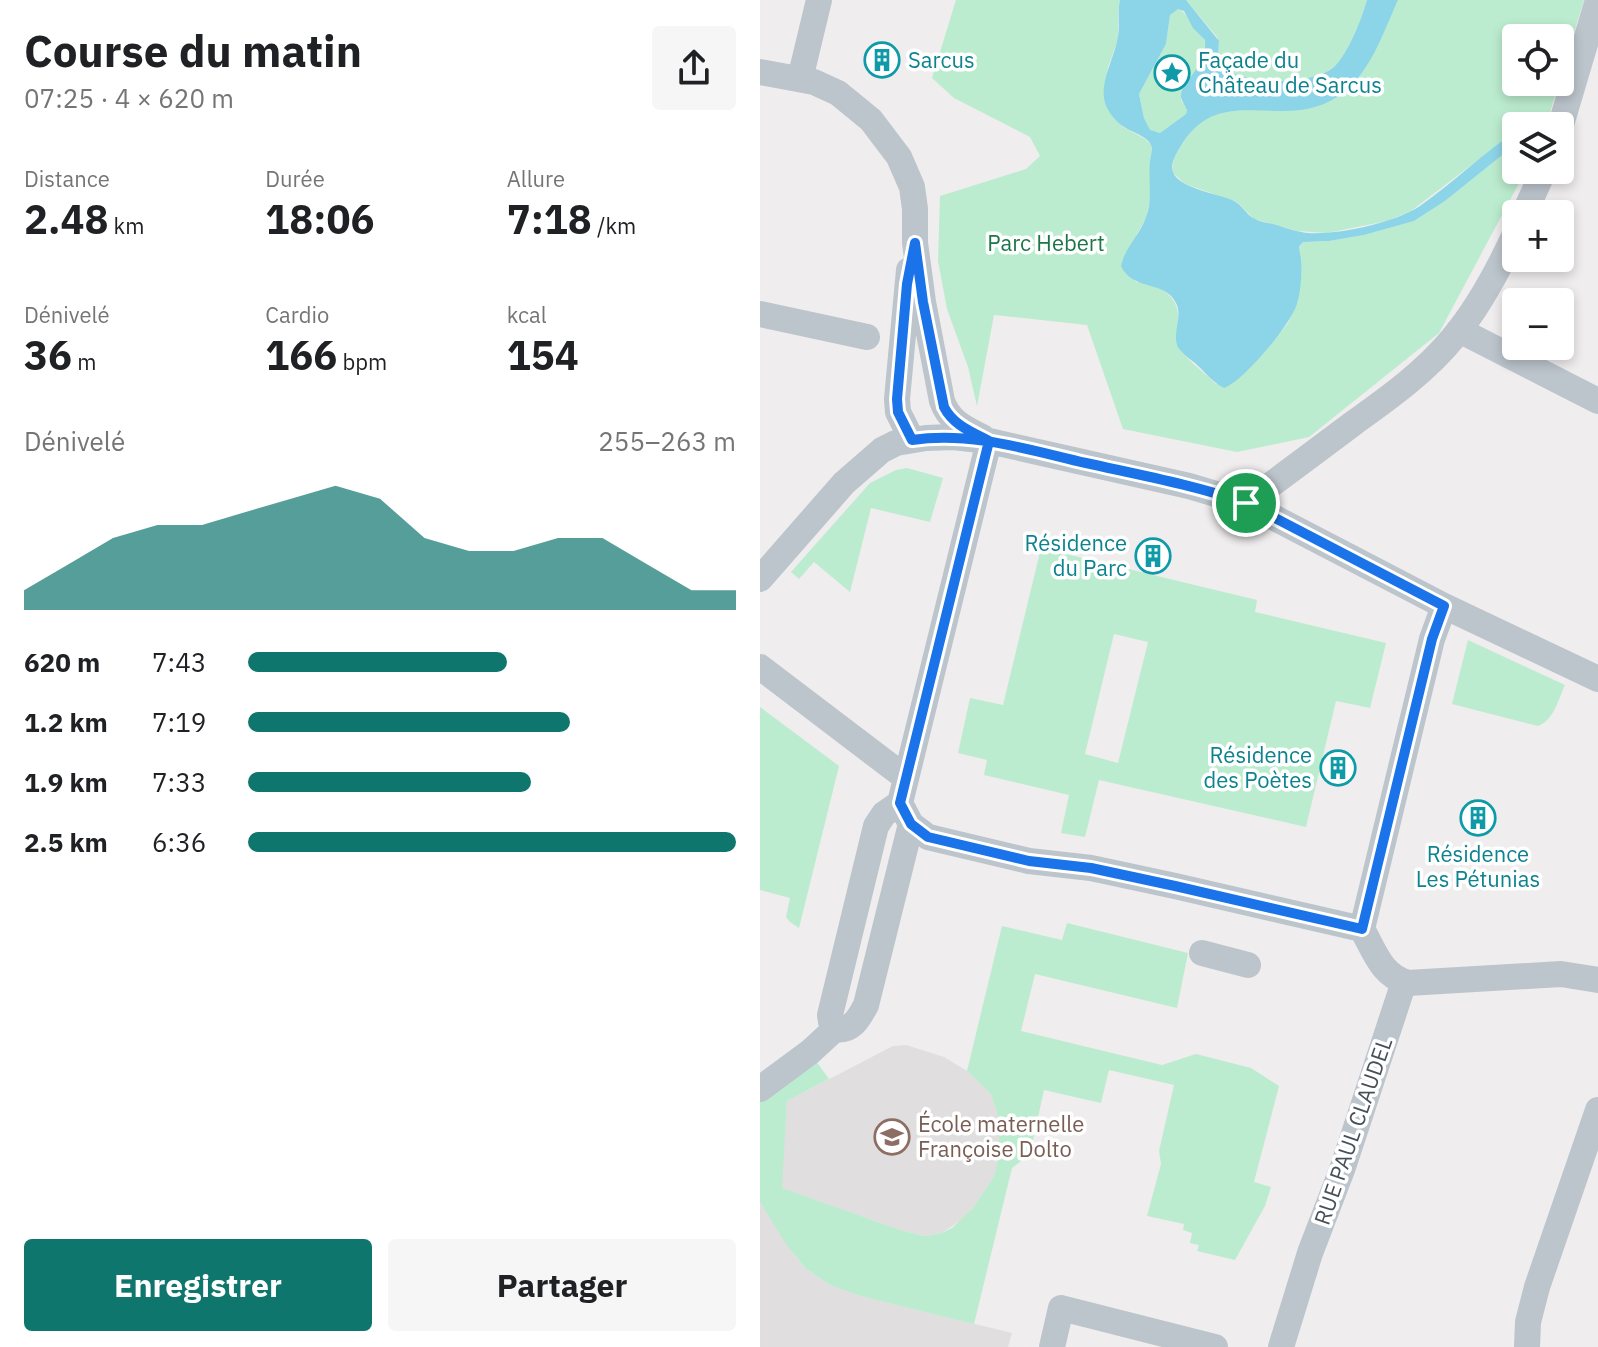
<!DOCTYPE html>
<html lang="fr">
<head>
<meta charset="utf-8">
<style>
  body { margin:0; font-family:"IBM Plex Sans",sans-serif; background:#f6f6f6; color:#202124; height:100vh; display:flex; flex-direction:column; font-size:30px; white-space:nowrap }
  * { box-sizing:border-box; margin:0 }
  p { font-size:26px; color:#757577 }
  .icon { flex:none; width:44px; height:44px; fill:none; stroke:currentColor; stroke-width:2; stroke-linecap:round; stroke-linejoin:round }
  .map { position:relative; flex:1; overflow:hidden }
  .details { display:flex; flex-direction:column; background:#fff; width:760px }
  .details>* { flex:none }
  .buttons { position:absolute; left:742px; top:24px; display:grid; gap:16px }
  .buttons a { display:grid; place-items:center; width:72px; height:72px; border-radius:8px; background:#fff; box-shadow:0 4px 12px #0003; font-size:40px }
  .pin { position:absolute; display:grid; place-items:center; width:68px; height:68px; color:#fff; margin:-34px; border:4px solid #fff; border-radius:50%; box-shadow:0 2px 8px #0007 }
  .round { display:grid; place-items:center; flex:none; width:84px; height:84px; border-radius:8px; background:#f6f6f6 }
  .headline { display:flex; align-items:center; justify-content:space-between; height:136px; padding:0 24px }
  h1 { font-size:44px; font-weight:700; line-height:60px }
  .stats { display:grid; grid-template-columns:repeat(3,1fr); gap:12px; height:136px; padding:8px 24px }
  .stats div { display:grid; align-content:center }
  .stats b { font-size:40px; font-weight:700 }
  .stats small { font-size:22px; font-weight:400 }
  .stats p { font-size:22px }
  .chart { height:224px; padding:16px 24px }
  .chart p { display:flex; justify-content:space-between }
  .chart svg { width:100%; height:144px; margin-top:8px; fill:#0f766e; opacity:.7 }
  .cta { display:flex; gap:16px; margin-top:auto; padding:16px 24px }
  .cta a { flex:1; height:92px; border-radius:8px; background:#0f766e; color:#fff; font-size:32px; font-weight:700; line-height:92px; text-align:center }
  .cta a+a { background:#f6f6f6; color:#202124 }
  ul { padding:0 24px; list-style:none; font-size:26px }
  li { display:grid; grid-template-columns:128px 96px 1fr; align-items:center; height:60px }
  li i { height:20px; border-radius:10px; background:#0f766e }
  main { display:flex; flex:1; min-height:0 }
  .map>svg:first-child { display:block }
  .education { fill:#e0dede }
  .green { fill:#bceccf; fill-rule:evenodd }
  .water { fill:#8cd4e7; fill-rule:evenodd }
  .lines { fill:none; stroke-linecap:round; stroke-linejoin:round }
  .street { stroke:#bcc4cc; stroke-width:26 }
  .route-casing { stroke:#fff; stroke-width:16 }
  .route { stroke:#1a73e8; stroke-width:10 }
  .labels { text-anchor:middle; stroke-width:7; stroke-linejoin:round; paint-order:stroke }
  .culture-label { font-size:22px; fill:#0d838f; stroke:#fff; text-anchor:start }
  .park-label { font-size:22px; fill:#1b7648; stroke:#fff }
  .education-label { font-size:22px; fill:#785e54; stroke:#fff; text-anchor:start }
  .street-label { font-size:22px; fill:#465059; stroke:#fff }
</style>
</head>
<body>
<main>
<section class="details">
<div class="headline"><div><h1>Course du matin</h1><p>07:25 · 4 × 620 m</p></div><a class="round"><svg class="icon" aria-label="share" viewBox="0 0 24 24"><path d="M12 15V3M7 8l5-5 5 5M5 13v7h14v-7"/></svg></a></div>
<div class="stats">
<div><p>Distance</p><b>2.48<small> km</small></b></div>
<div><p>Durée</p><b>18:06</b></div>
<div><p>Allure</p><b>7:18<small> /km</small></b></div>
</div>
<div class="stats">
<div><p>Dénivelé</p><b>36<small> m</small></b></div>
<div><p>Cardio</p><b>166<small> bpm</small></b></div>
<div><p>kcal</p><b>154</b></div>
</div>
<div class="chart"><p><span>Dénivelé</span>255–263 m</p>
<svg viewBox="0 0 160 44" preserveAspectRatio="none"><path d="M0 44V38L10 30L20 22L30 18L40 18L50 14L60 10L70 6L80 10L90 22L100 26L110 26L120 22L130 22L140 30L150 38L160 38V44z"/></svg>
</div>
<ul>
<li><b>620 m</b>7:43<i style="width:53%"></i></li>
<li><b>1.2 km</b>7:19<i style="width:66%"></i></li>
<li><b>1.9 km</b>7:33<i style="width:58%"></i></li>
<li><b>2.5 km</b>6:36<i style="width:100%"></i></li>
</ul>
<div class="cta"><a>Enregistrer</a><a>Partager</a></div>
</section>
<div class="map">
<svg width="838" height="1347" viewBox="0 0 838 1347">
  <rect width="100%" height="100%" fill="#efeded"/>
  <path class="education" d="M146,1045L184,1057L207,1071L231,1094L239,1119V1155L234,1176L213,1208L201,1220L182,1233L165,1236L143,1231L21,1188L27,1101L133,1046Z
    M0,1202L35,1256L45,1268L70,1285L100,1296L252,1333L248,1347H0Z"/>
  <path class="green" d="M196,0H360L358,11V40L348,67L344,101L357,121L363,127L385,139L391,145L392,150L390,163V199L386,218L362,261L376,282C397,283 420,296 418,319C418,327 415,336 417,344C420,354 447,375 456,384L482,375L504,352L528,323L537,304L541,278L539,248L543,242L569,241L604,235L654,221L685,201L756,144V170H766L679,333L549,437L477,452L363,429L327,325L234,315L217,406L208,367L187,309L178,261L180,196L266,169L280,156L270,137L194,98L172,78Z
    M426,0H607C601,20 589,52 574,67C553,86 471,87 458,60L459,45L457,37Z
    M638,0H824L800,79V38H756V82H799L786,126L789,113L765,126H756V131L651,211L627,221L567,233L537,231L494,219L477,202L425,184L413,173C411,162 416,154 422,144C457,84 524,128 575,98C609,78 622,33 638,0Z
    M417,8C427,13 428,20 434,28C437,33 444,37 446,43C450,59 427,81 421,96V100L427,110L426,114L400,133L390,131L384,118L379,94L406,44L410,15Z
    M147,468L183,478L170,522L111,508L90,592L54,562L39,579L31,572L110,483L136,470Z
    M281,548L497,600L495,612L626,643L610,708L576,701L546,827L339,780L325,837L301,833L309,795L224,775L227,760L198,753L210,698L243,705ZM354,634L388,642L358,763L325,754Z
    M708,640L805,685C798,700 794,720 778,726L692,704Z
    M0,707L79,766L39,928L30,922L26,917L30,898L0,890Z
    M307,923L428,953L417,1008L275,974L261,1031L402,1065L436,1054L491,1068L519,1086L494,1182L511,1187L505,1206L475,1260L437,1251L439,1245L430,1243L432,1233L423,1230L424,1224L387,1216L401,1164L399,1151L414,1085L349,1070L341,1103L284,1090L270,1154L252,1168L214,1324L100,1296L70,1285L45,1268L26,1244L0,1202V1099L56,1061L69,1079L27,1101L22,1188L143,1231L165,1236L182,1233L192,1228L213,1208L234,1176L239,1154V1119L231,1094L207,1071L242,926L302,940Z"/>
  <path class="water" d="M360,0H426L459,41L458,60C471,87 553,86 574,67C589,52 601,20 607,0H638C623,33 609,77 577,97C522,133 458,79 419,149C415,156 410,165 413,172C418,188 458,194 472,200C482,204 486,215 495,219C500,222 507,223 513,224C524,227 536,232 548,233C579,235 634,223 660,206C693,183 722,154 756,131V144L685,201L654,221L604,235L569,241L543,242C542,244 540,245 539,247C539,249 541,258 541,260C542,274 541,290 537,304C531,324 484,381 464,388C452,382 445,372 435,363C431,360 425,356 421,351C417,347 417,345 416,340C415,327 422,315 416,303C405,280 372,291 361,266C365,247 380,235 386,217C393,199 388,180 390,162C390,160 392,151 392,149C391,137 373,133 364,127C356,122 348,112 345,103C339,83 355,56 358,37C360,25 357,13 360,0ZM418,9L424,11L433,28L445,40C448,67 420,82 421,97C421,99 426,108 427,110L426,114L400,133L390,130L384,118L379,94L406,44L410,15Z"/>
  <g class="lines">
    <path class="street" d="M0,72L54,82L78,93L111,120L139,157L152,187L155,209V243L163,302L182,401C189,421 204,428 222,437
      M40,79L59,0
      M800,128L838,0
      M764,214L784,170
      M149,270L137,399L138,412L152,440
      M0,314L107,337
      M699,330L838,401
      M229,441L140,803L151,824L168,837L269,861L331,868L415,886L602,929
      M486,503C523,476 559,449 595,422C630,397 666,371 693,338C719,307 739,269 756,232
      M0,579L84,483L122,450L136,443L166,438L193,437L229,441L429,486L486,503L684,606L838,679
      M0,667L146,778
      M140,803L124,814L116,826L70,1015L71,1022L75,1029C92,1032 99,1018 106,1005L151,824
      M602,929L672,639L684,606
      M602,929C615,952 621,975 648,983L801,974L838,980
      M442,953L488,965
      M0,1089L50,1052L75,1029
      M292,1347L301,1308L455,1347
      M521,1347L550,1253L583,1167L644,982
      M767,1347L768,1322L777,1287L838,1110"/>
  </g>
  <g class="lines">
    <defs>
      <path id="route" d="M486,503C434,485 380,475 326,463C269,450 211,431 152,440L138,412L137,399L147,284L155,243L163,302L184,407C193,425 212,432 229,441L140,803L151,824L168,837L269,861L331,868L415,886L602,929L672,639L684,606L486,503"/>
    </defs>
    <use href="#route" class="route-casing"/>
    <use href="#route" class="route"/>
  </g>
  <defs>
    <symbol id="building-ring" viewBox="-11 -11 22 22"><circle r="9.5" fill="#fff" stroke="#0f9aa8" stroke-width="1.5"/><path d="M-4-6H4V6H1V3H-1V6H-4ZM-2.5-4.3h1.7v1.8h-1.7ZM.8-4.3h1.7v1.8H.8ZM-2.5-1h1.7V.8h-1.7ZM.8-1h1.7V.8H.8Z" fill="#0f9aa8"/></symbol>
    <symbol id="sight-ring" viewBox="-11 -11 22 22"><circle r="9.5" fill="#fff" stroke="#0f9aa8" stroke-width="1.5"/><path d="M0-6L1.8-2.2L6-1.7L2.9 1.2L3.7 5.4L0 3.3L-3.7 5.4L-2.9 1.2L-6-1.7L-1.8-2.2Z" fill="#0f9aa8"/></symbol>
    <symbol id="school-ring" viewBox="-11 -11 22 22"><circle r="9.5" fill="#fff" stroke="#8d6e63" stroke-width="1.5"/><path d="M0-5L7-2L0 1L-7-2ZM-4 1L0 2.5L4 1V4Q0 6-4 4Z" fill="#8d6e63"/></symbol>
  </defs>
  <g fill-rule="evenodd">
    <use href="#building-ring" x="102" y="40" width="40" height="40"/>
    <use href="#sight-ring" x="392" y="53" width="40" height="40"/>
    <use href="#building-ring" x="373" y="536" width="40" height="40"/>
    <use href="#building-ring" x="558" y="748" width="40" height="40"/>
    <use href="#building-ring" x="698" y="798" width="40" height="40"/>
    <use href="#school-ring" x="112" y="1117" width="40" height="40"/>
  </g>
  <g class="labels">
    <g class="culture-label">
      <text x="148" y="68">Sarcus</text>
      <text x="438" y="68">Façade du<tspan x="438" dy="25">Château de Sarcus</tspan></text>
      <text x="367" y="551" text-anchor="end">Résidence<tspan x="367" dy="25">du Parc</tspan></text>
      <text x="552" y="763" text-anchor="end">Résidence<tspan x="552" dy="25">des Poètes</tspan></text>
      <text x="718" y="862" text-anchor="middle">Résidence<tspan x="718" dy="25">Les Pétunias</tspan></text>
    </g>
    <g class="park-label">
      <text x="286" y="251">Parc Hebert</text>
    </g>
    <g class="education-label">
      <text x="158" y="1132">École maternelle<tspan x="158" dy="25">Françoise Dolto</tspan></text>
    </g>
    <g class="street-label">
      <text transform="translate(593 1131) rotate(-71)" y="8">RUE PAUL CLAUDEL</text>
    </g>
  </g>
</svg>
<div class="buttons">
<a><svg class="icon" aria-label="locate" viewBox="0 0 24 24"><circle cx="12" cy="12" r="6"/><path d="M12 2v4M12 18v4M2 12h4M18 12h4"/></svg></a>
<a><svg class="icon" aria-label="layers" viewBox="0 0 24 24"><path d="M12 4l9 5-9 5-9-5zM3 14l9 5 9-5"/></svg></a>
<a>+</a>
<a>−</a>
</div>
<div class="pin" style="left:486px;top:503px;background:#1e9e55"><svg class="icon" aria-label="arrive" viewBox="0 0 24 24"><path d="M6 21V4h12l-3 4 3 4H6"/></svg></div>
</div>
</main>
</body>
</html>
